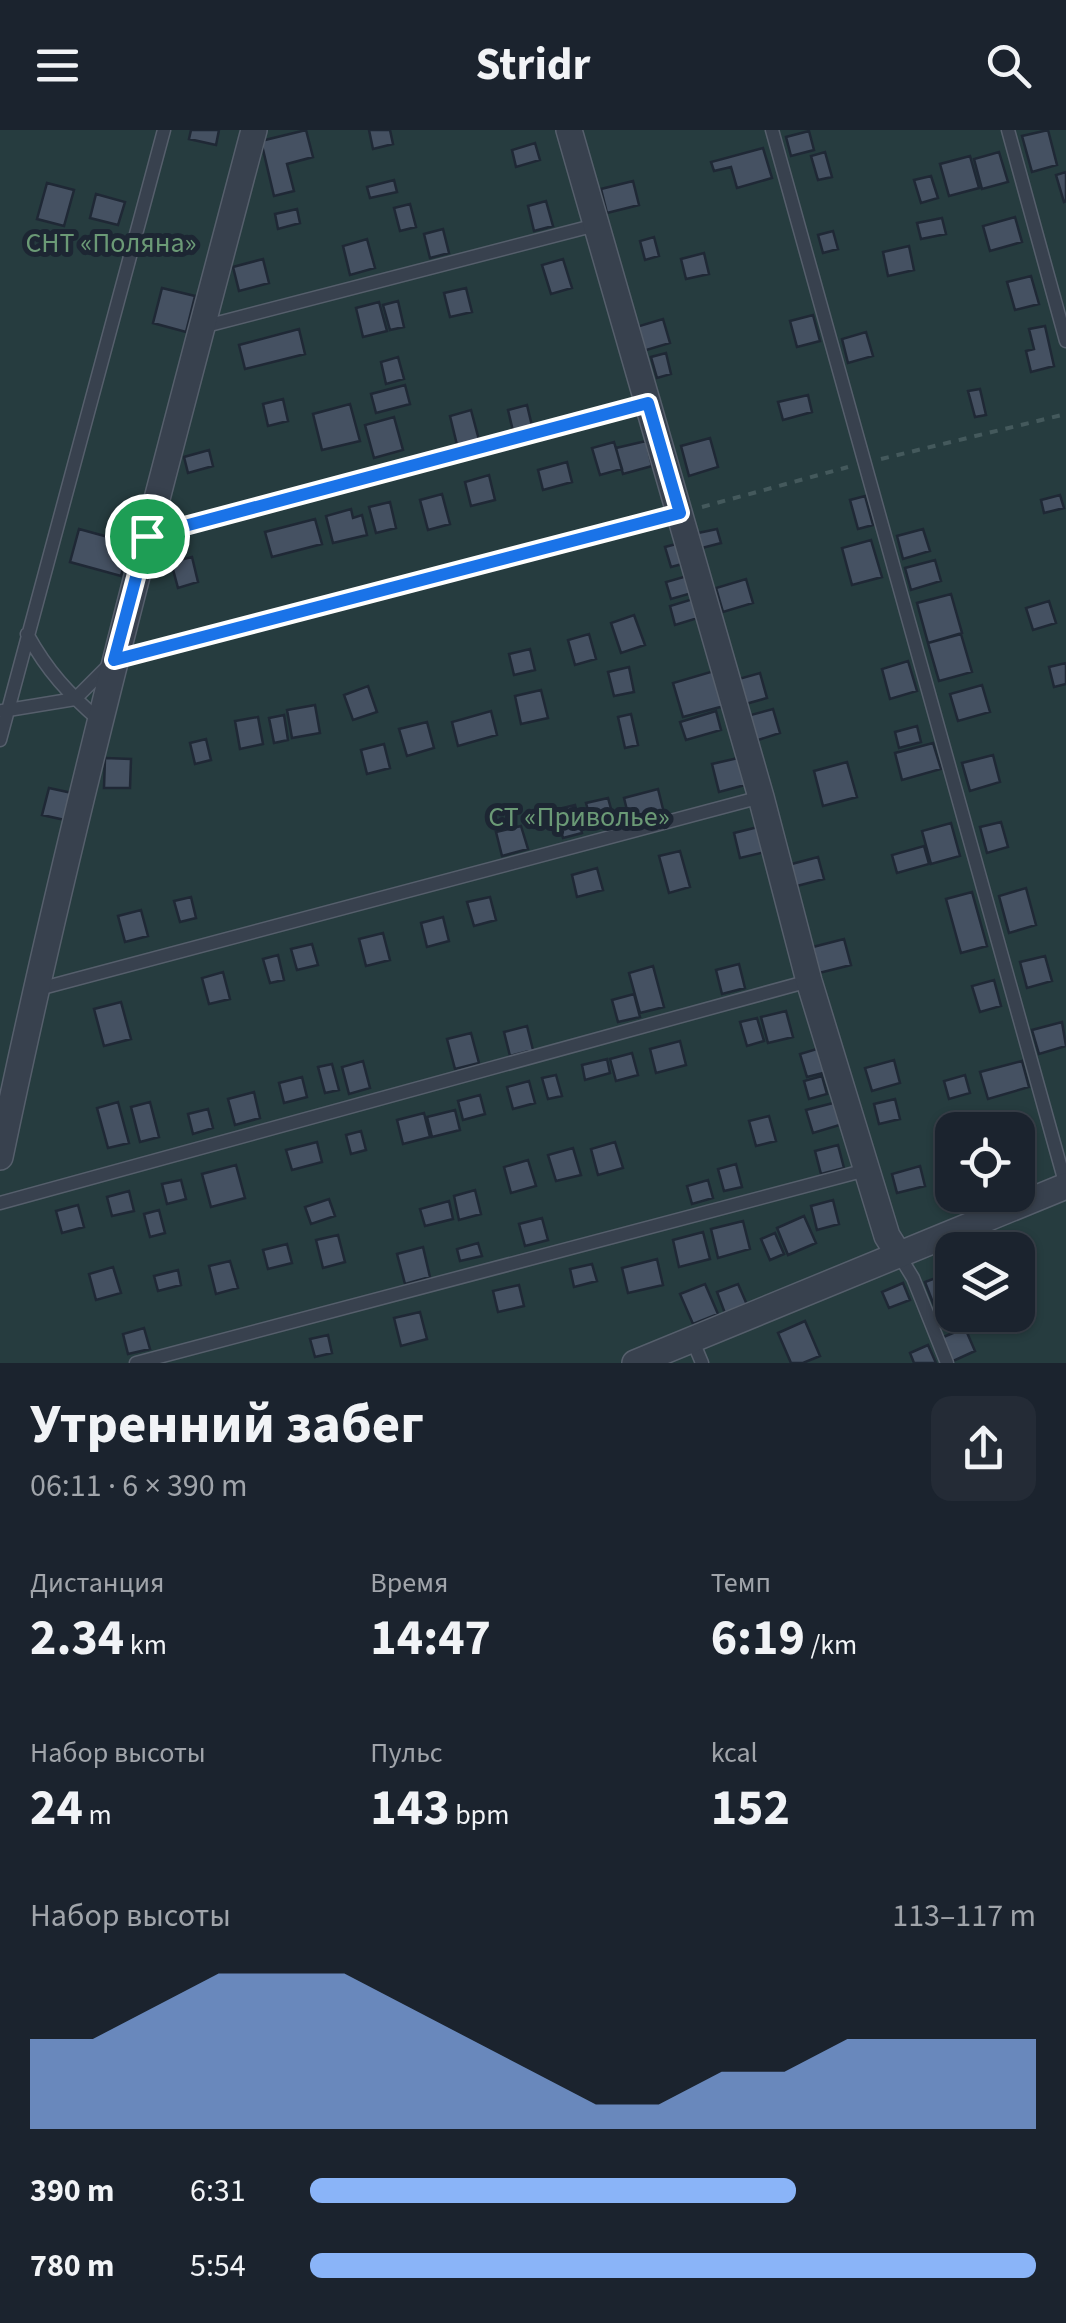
<!DOCTYPE html>
<html lang="ru">
<head>
<meta charset="utf-8">
<style>
  body { margin:0; font-family:"Source Sans 3",sans-serif; background:#242b36; color:#f1f3f6; height:100vh; display:flex; flex-direction:column; font-size:38px; white-space:nowrap }
  * { box-sizing:border-box; margin:0 }
  p { font-size:32px; color:#a0a4aa }
  .icon { flex:none; width:55px; height:55px; fill:none; stroke:currentColor; stroke-width:2; stroke-linecap:round; stroke-linejoin:round }
  .map { position:relative; height:1233px; overflow:hidden }
  .drawer { display:flex; flex-direction:column; background:#1b232e; flex:1 }
  .drawer>* { flex:none }
  .controls { position:absolute; left:935px; top:982px; display:grid; gap:20px }
  .controls a { display:grid; place-items:center; width:100px; height:100px; border-radius:20px; background:#1b232e; box-shadow:0 2px 8px #0004,0 0 0 2px #39404a; font-size:50px }
  .pin { position:absolute; display:grid; place-items:center; width:85px; height:85px; color:#fff; margin:-42px; border:5px solid #fff; border-radius:50%; box-shadow:0 2px 10px #0007 }
  .round { display:grid; place-items:center; flex:none; width:105px; height:105px; border-radius:20px; background:#242b36 }
  .summary { display:flex; align-items:center; justify-content:space-between; height:170px; padding:0 30px }
  h1 { font-size:55px; font-weight:700; line-height:75px }
  .figures { display:grid; grid-template-columns:repeat(3,1fr); gap:15px; height:170px; padding:10px 30px }
  .figures div { display:grid; align-content:center }
  .figures b { font-size:50px; font-weight:700 }
  .figures small { font-size:28px; font-weight:400 }
  .figures p { font-size:28px }
  .chart { height:280px; padding:20px 30px }
  .chart p { display:flex; justify-content:space-between }
  .chart svg { width:100%; height:180px; margin-top:10px; fill:#8ab4f8; opacity:.7 }
  ul { padding:0 30px; list-style:none; font-size:32px }
  li { display:grid; grid-template-columns:160px 120px 1fr; align-items:center; height:75px }
  li i { height:25px; border-radius:12px; background:#8ab4f8 }
  header { display:flex; justify-content:space-between; align-items:center; height:130px; padding:0 30px; background:#1b232e; font-size:45px; font-weight:700 }
  .map>svg:first-child { display:block }
  .green { fill:#263c3f; fill-rule:evenodd }
  .building { fill:#455162; stroke:#1f2835; stroke-width:2.5 }
  .lines { fill:none; stroke-linecap:round; stroke-linejoin:round }
  .service-casing { stroke:#565f6c; stroke-width:15 }
  .minor-casing { stroke:#565f6c; stroke-width:28 }
  .path { stroke:#44595c; stroke-width:4; stroke-dasharray:8 8; stroke-linecap:butt }
  .service { stroke:#38414e; stroke-width:12 }
  .minor { stroke:#38414e; stroke-width:25 }
  .route-casing { stroke:#fff; stroke-width:20 }
  .route { stroke:#1a73e8; stroke-width:12 }
  .labels { text-anchor:middle; stroke-width:10; stroke-linejoin:round; paint-order:stroke }
  .park-label { font-size:28px; fill:#6b9a76; stroke:#1d2633 }
</style>
</head>
<body>
<header><svg class="icon" aria-label="menu" viewBox="0 0 24 24"><path d="M4 6h16M4 12h16M4 18h16"/></svg>Stridr<svg class="icon" aria-label="search" viewBox="0 0 24 24"><circle cx="10" cy="10" r="6"/><path d="M15 15l6 6"/></svg></header>
<div class="map">
<svg width="1066" height="1233" viewBox="0 0 1066 1233">
  <rect width="100%" height="100%" fill="#242f3e"/>
  <path class="green" d="M0,0H1066V1233H0ZM952,1000H1018V1065H952ZM952,1120H1018V1185H952Z"/>
  <path class="building" d="M191,0H219L216,15L189,9Z
    M306,0L313,27L287,34L294,61L274,66L261,11Z
    M369,0H390L393,14L373,19Z
    M1048,0L1057,35L1032,42L1022,6Z
    M809,1L814,20L791,26L786,7Z
    M535,13L540,30L516,37L512,20Z
    M763,18L772,48L737,58L731,37L714,41L711,32Z
    M825,22L832,47L818,50L811,26Z
    M999,22L1008,52L982,59L974,29Z
    M970,26L979,58L949,66L940,34Z
    M1066,42V71L1064,72L1056,45Z
    M931,46L938,68L921,73L914,50Z
    M394,50L397,62L370,68L367,57Z
    M633,51L639,75L607,83L601,59Z
    M47,53L74,60L64,96L37,89Z
    M96,64L125,72L118,95L90,88Z
    M546,71L553,96L534,101L528,76Z
    M410,74L416,97L400,101L394,78Z
    M297,79L300,93L278,99L275,84Z
    M1015,87L1022,112L990,121L983,96Z
    M942,88L946,104L921,109L917,93Z
    M443,99L449,123L430,128L424,104Z
    M833,101L838,119L823,123L818,105Z
    M654,107L659,126L645,130L640,111Z
    M367,109L375,138L350,145L343,116Z
    M909,116L914,140L888,146L883,122Z
    M704,123L709,144L686,149L681,129Z
    M263,129L269,153L239,161L233,137Z
    M563,129L572,158L551,164L542,135Z
    M1031,146L1039,174L1015,180L1007,152Z
    M162,158L195,166L186,202L153,193Z
    M466,158L472,182L450,187L444,163Z
    M398,171L404,197L390,200L383,175Z
    M379,172L387,201L363,207L356,178Z
    M813,185L820,211L797,217L790,191Z
    M663,189L670,213L643,221L636,197Z
    M1045,196L1054,236L1031,242L1026,221L1034,219L1029,199Z
    M299,199L305,224L245,239L239,215Z
    M866,202L873,226L848,233L842,209Z
    M666,223L671,244L657,248L651,227Z
    M398,227L404,249L386,254L381,232Z
    M405,255L410,274L376,283L371,264Z
    M980,259L986,285L975,287L968,261Z
    M808,265L812,282L783,290L778,272Z
    M283,269L288,291L268,296L263,274Z
    M350,274L360,311L322,320L313,284Z
    M527,275L532,296L513,301L508,280Z
    M471,280L479,310L457,315L450,286Z
    M394,287L403,320L374,328L365,295Z
    M710,308L718,337L689,346L681,316Z
    M646,311L652,336L623,344L616,318Z
    M614,312L622,339L600,345L592,318Z
    M209,320L213,336L188,343L184,327Z
    M567,332L572,352L543,360L538,340Z
    M489,345L495,370L471,376L465,352Z
    M442,364L450,394L428,400L420,370Z
    M1060,365L1064,378L1044,383L1041,370Z
    M865,366L873,395L858,399L850,370Z
    M390,372L396,398L376,403L369,377Z
    M351,379L353,388L362,385L367,405L333,413L326,386Z
    M315,389L322,414L272,427L265,402Z
    M79,399L130,413L121,446L70,432Z
    M717,399L721,413L702,418L698,403Z
    M923,399L930,421L903,429L897,406Z
    M871,410L882,447L852,455L842,418Z
    M680,413L686,433L671,437L665,417Z
    M192,427L198,452L178,458L171,432Z
    M935,430L941,451L911,460L905,438Z
    M687,446L692,463L671,469L666,452Z
    M746,449L753,473L723,482L716,458Z
    M951,464L962,503L928,513L917,473Z
    M693,469L698,488L675,495L670,476Z
    M1049,471L1056,493L1033,500L1026,478Z
    M634,485L645,515L621,523L611,493Z
    M589,504L596,529L575,535L568,510Z
    M961,504L972,542L939,551L928,513Z
    M530,519L535,540L514,545L509,524Z
    M908,531L917,561L890,569L882,539Z
    M1066,533V554L1054,557L1049,537Z
    M629,537L634,562L614,566L608,542Z
    M714,541L724,576L683,587L673,553Z
    M760,543L767,568L742,575L735,550Z
    M982,555L990,582L958,591L950,564Z
    M368,556L377,582L353,590L344,565Z
    M541,560L548,588L521,594L515,566Z
    M315,575L320,603L292,608L287,580Z
    M773,579L780,603L755,611L747,586Z
    M491,581L497,605L458,616L452,592Z
    M716,581L721,600L686,610L680,592Z
    M631,584L638,615L625,618L618,587Z
    M284,585L288,610L274,613L269,588Z
    M258,587L263,614L240,619L235,591Z
    M427,592L434,618L407,626L399,599Z
    M917,596L921,612L899,618L895,602Z
    M206,609L211,630L195,634L190,613Z
    M933,613L941,639L902,650L895,623Z
    M384,614L390,638L367,644L361,620Z
    M993,625L1000,652L970,661L962,633Z
    M105,628L131,629L130,658H104Z
    M738,628L745,655L719,662L712,634Z
    M847,632L857,667L823,676L814,641Z
    M49,658L72,663L65,690L42,685Z
    M658,659L664,683L630,692L624,668Z
    M608,668L615,693L593,699L586,673Z
    M575,675L582,703L563,708L555,680Z
    M1001,692L1008,717L987,723L980,697Z
    M951,693L960,726L931,734L922,701Z
    M521,696L528,719L502,726L496,702Z
    M758,697L765,722L740,728L734,703Z
    M924,716L929,734L897,743L892,725Z
    M680,721L690,757L669,763L659,726Z
    M818,727L824,749L793,757L788,735Z
    M597,738L603,760L577,767L572,745Z
    M1026,758L1036,795L1009,803L999,766Z
    M972,762L987,816L961,823L946,769Z
    M191,767L196,788L180,792L174,771Z
    M490,767L496,790L474,796L467,772Z
    M141,780L148,806L125,812L118,786Z
    M443,787L449,811L427,817L421,793Z
    M383,803L390,830L366,836L359,809Z
    M844,809L851,835L819,843L813,817Z
    M312,814L318,835L297,840L291,819Z
    M278,825L284,850L270,853L263,829Z
    M1045,826L1052,851L1027,858L1020,832Z
    M739,834L745,858L722,864L716,840Z
    M653,836L664,877L640,883L629,843Z
    M223,842L230,869L209,874L202,848Z
    M994,850L1001,876L980,882L972,856Z
    M634,864L640,887L618,892L612,870Z
    M121,872L131,909L104,916L94,879Z
    M786,881L793,907L768,913L761,887Z
    M757,888L764,911L747,916L740,892Z
    M1062,892L1066,916L1039,924L1032,900Z
    M527,896L533,920L510,926L504,902Z
    M471,903L479,933L455,939L447,909Z
    M680,911L686,935L656,943L650,919Z
    M820,918L827,942L807,947L800,924Z
    M632,923L638,945L616,951L610,929Z
    M607,929L610,943L585,950L582,935Z
    M894,930L900,953L872,961L865,938Z
    M363,931L370,958L349,964L342,937Z
    M1022,931L1029,957L988,969L980,942Z
    M332,934L339,960L325,963L318,937Z
    M556,945L562,966L548,969L542,948Z
    M965,945L970,963L949,969L944,951Z
    M822,946L827,964L809,969L804,951Z
    M302,947L307,967L284,973L279,953Z
    M529,951L535,973L513,979L507,957Z
    M254,962L260,988L235,995L228,969Z
    M480,965L485,984L463,990L458,971Z
    M895,969L900,989L879,994L874,974Z
    M118,972L129,1013L108,1018L97,978Z
    M150,972L159,1007L140,1012L131,977Z
    M837,972L843,994L813,1003L806,980Z
    M208,979L213,998L193,1004L188,984Z
    M455,980L460,1000L432,1007L427,987Z
    M424,983L430,1007L403,1014L397,990Z
    M769,986L776,1011L756,1016L749,991Z
    M361,1001L366,1020L351,1024L346,1005Z
    M317,1012L322,1032L292,1040L286,1020Z
    M615,1012L623,1038L598,1045L591,1019Z
    M838,1015L844,1038L821,1044L815,1021Z
    M573,1018L581,1045L556,1051L548,1025Z
    M528,1030L536,1056L511,1063L504,1037Z
    M736,1034L742,1057L724,1061L718,1039Z
    M236,1035L245,1068L211,1077L202,1044Z
    M920,1036L925,1056L897,1063L892,1044Z
    M181,1050L186,1069L167,1074L162,1054Z
    M708,1050L713,1068L692,1074L687,1056Z
    M475,1060L481,1084L459,1090L454,1066Z
    M129,1061L134,1081L112,1086L107,1067Z
    M329,1069L335,1086L311,1094L305,1077Z
    M833,1070L839,1094L817,1100L811,1076Z
    M449,1071L453,1089L425,1096L420,1079Z
    M78,1075L84,1097L62,1103L56,1081Z
    M159,1080L165,1103L150,1107L144,1084Z
    M804,1086L816,1113L788,1125L777,1098Z
    M542,1088L548,1110L525,1116L519,1094Z
    M743,1091L750,1119L718,1128L711,1099Z
    M703,1102L710,1129L679,1137L673,1110Z
    M775,1103L784,1124L770,1130L761,1109Z
    M338,1105L345,1132L323,1138L316,1110Z
    M478,1113L482,1126L460,1131L457,1119Z
    M287,1114L292,1133L268,1139L263,1120Z
    M423,1117L430,1147L405,1154L397,1124Z
    M657,1129L663,1155L628,1163L622,1138Z
    M230,1131L238,1158L216,1164L209,1136Z
    M592,1134L597,1151L574,1157L570,1139Z
    M113,1137L121,1163L96,1170L89,1144Z
    M178,1140L181,1155L158,1161L154,1146Z
    M946,1144L952,1160V1172L935,1178L925,1152Z
    M903,1153L910,1170L889,1178L882,1162Z
    M705,1154L718,1184L693,1194L680,1164Z
    M738,1154L748,1177L726,1186L717,1162Z
    M519,1155L524,1176L498,1182L493,1161Z
    M420,1182L427,1209L401,1216L394,1188Z
    M805,1191L820,1226L803,1233H791L778,1203Z
    M144,1198L150,1219L128,1224L123,1204Z
    M965,1198L975,1221L951,1232L941,1208Z
    M328,1205L332,1223L315,1227L310,1209Z
    M928,1215L936,1233H914L910,1223Z"/>
  <g class="lines">
    <defs>
      <path id="service" d="M772,0L1066,1056
        M1008,0L1066,211
        M202,197L596,95
        M147,406L648,273
        M27,504C48,542 68,563 100,591
        M2,581L75,569L108,536
        M0,610L164,0
        M35,860L761,667
        M0,1073L809,851
        M899,1125L913,1148L947,1233
        M692,1209L702,1233
        M136,1233L866,1040"/>
      <path id="minor" d="M569,0L761,667L809,851L887,1106L899,1125
        M0,1027C72,681 164,341 254,0
        M635,1233L1066,1056"/>
    </defs>
    <use href="#service" class="service-casing"/>
    <use href="#minor" class="minor-casing"/>
    <path class="path" d="M881,329L1066,284
      M702,377L848,337
      M141,523L655,389"/>
    <use href="#service" class="service"/>
    <use href="#minor" class="minor"/>
  </g>
  <g class="lines">
    <defs>
      <path id="route" d="M648,273L680,383L114,530L147,406Z"/>
    </defs>
    <use href="#route" class="route-casing"/>
    <use href="#route" class="route"/>
  </g>
  <g class="labels">
    <g class="park-label">
      <text x="111" y="122">СНТ «Поляна»</text>
      <text x="579" y="696">СТ «Приволье»</text>
    </g>
  </g>
</svg>
<div class="controls">
<a><svg class="icon" aria-label="locate" viewBox="0 0 24 24"><circle cx="12" cy="12" r="6"/><path d="M12 2v4M12 18v4M2 12h4M18 12h4"/></svg></a>
<a><svg class="icon" aria-label="layers" viewBox="0 0 24 24"><path d="M12 4l9 5-9 5-9-5zM3 14l9 5 9-5"/></svg></a>
</div>
<div class="pin" style="left:147px;top:406px;background:#1e9e55"><svg class="icon" aria-label="arrive" viewBox="0 0 24 24"><path d="M6 21V4h12l-3 4 3 4H6"/></svg></div>
</div>
<section class="drawer">
<div class="summary"><div><h1>Утренний забег</h1><p>06:11 · 6 × 390 m</p></div><a class="round"><svg class="icon" aria-label="share" viewBox="0 0 24 24"><path d="M12 15V3M7 8l5-5 5 5M5 13v7h14v-7"/></svg></a></div>
<div class="figures">
<div><p>Дистанция</p><b>2.34<small> km</small></b></div>
<div><p>Время</p><b>14:47</b></div>
<div><p>Темп</p><b>6:19<small> /km</small></b></div>
</div>
<div class="figures">
<div><p>Набор высоты</p><b>24<small> m</small></b></div>
<div><p>Пульс</p><b>143<small> bpm</small></b></div>
<div><p>kcal</p><b>152</b></div>
</div>
<div class="chart"><p><span>Набор высоты</span>113–117 m</p>
<svg viewBox="0 0 160 44" preserveAspectRatio="none"><path d="M0 44V22L10 22L20 14L30 6L40 6L50 6L60 14L70 22L80 30L90 38L100 38L110 30L120 30L130 22L140 22L150 22L160 22V44z"/></svg>
</div>
<ul>
<li><b>390 m</b>6:31<i style="width:67%"></i></li>
<li><b>780 m</b>5:54<i style="width:100%"></i></li>
</ul>
</section>
</body>
</html>
